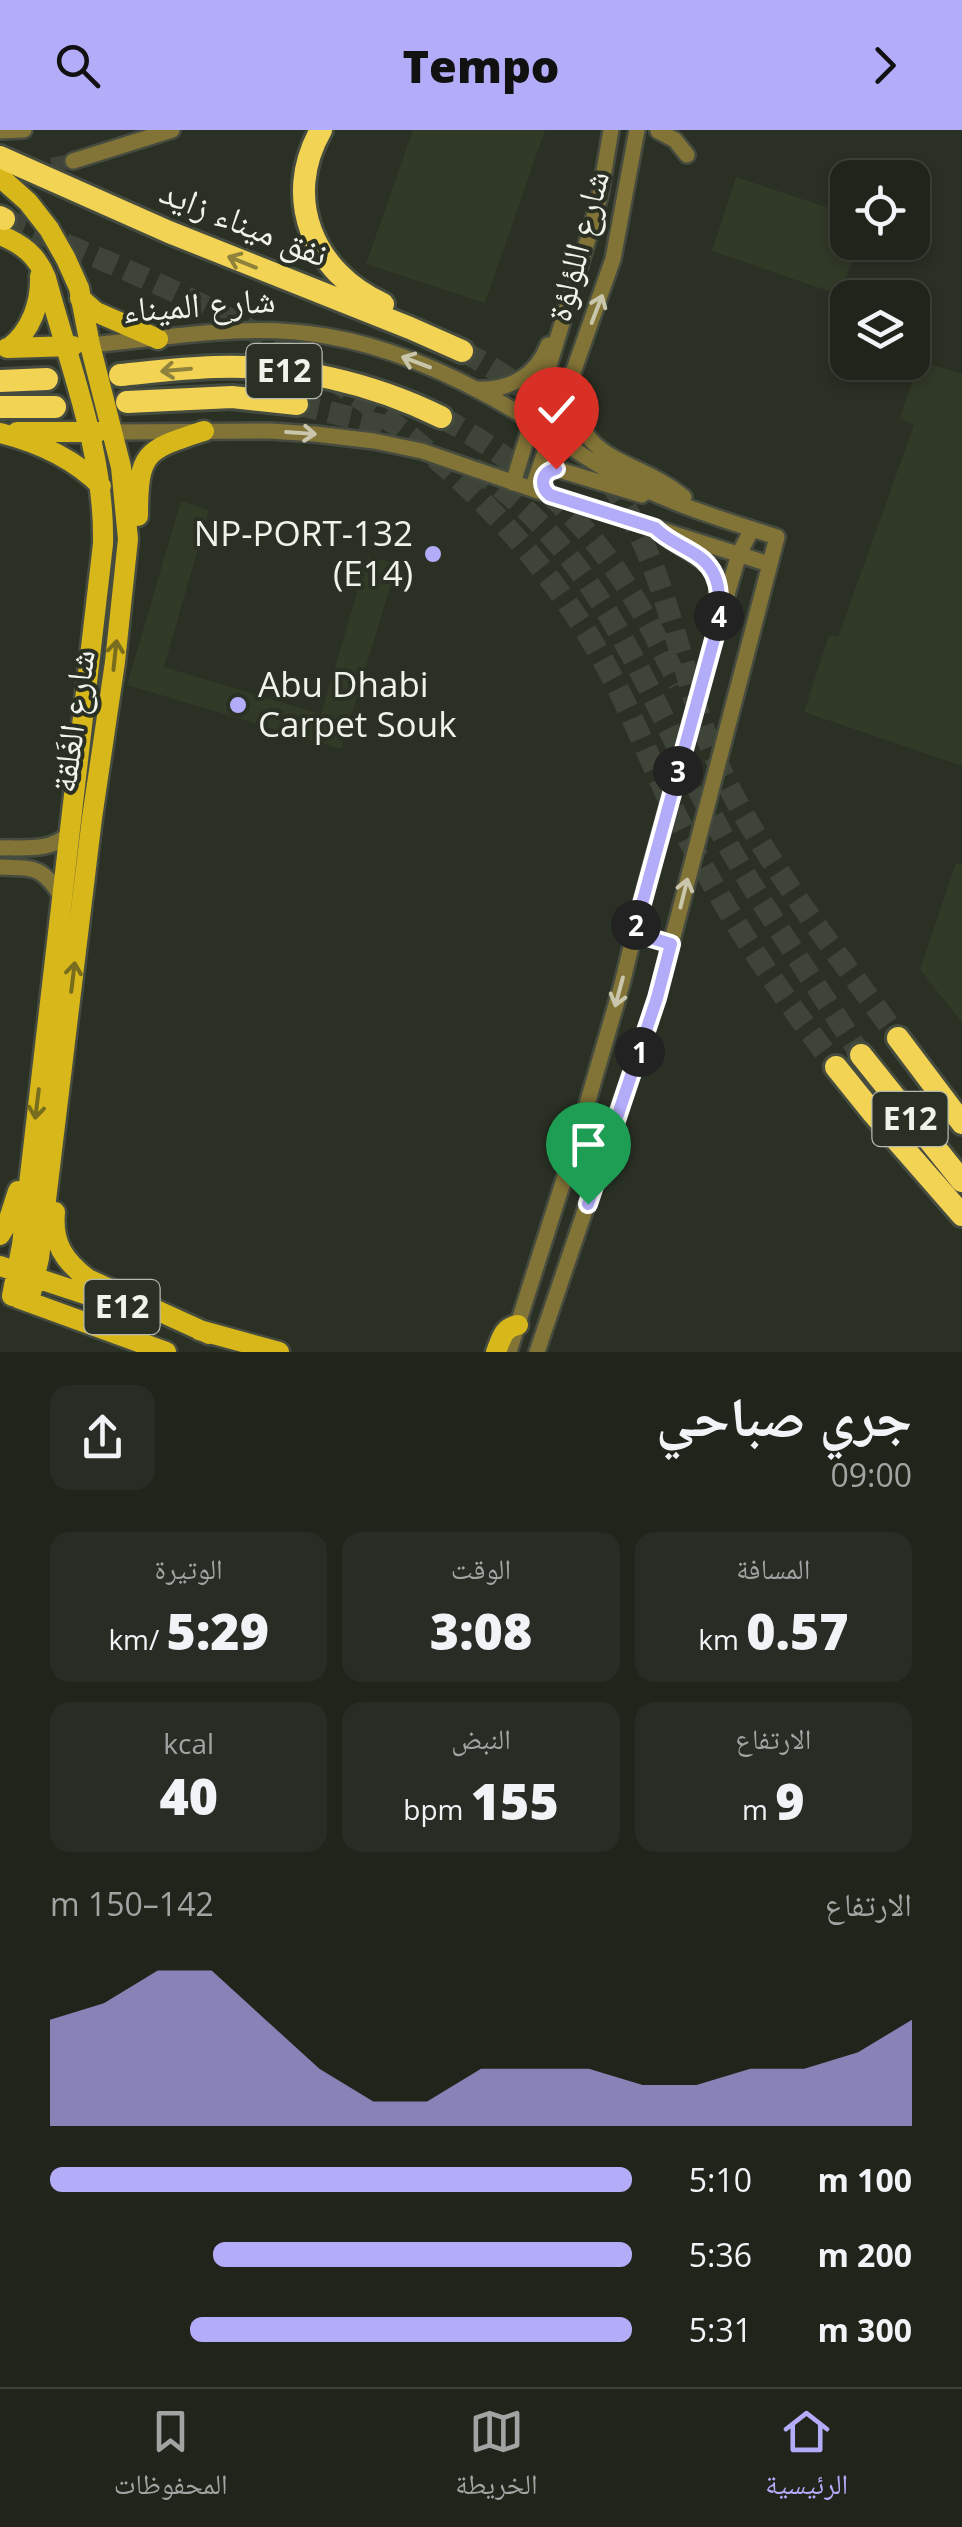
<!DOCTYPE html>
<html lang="ar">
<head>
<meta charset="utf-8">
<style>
  body { margin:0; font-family:"Open Sans","Noto Naskh Arabic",sans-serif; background:#282c24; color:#f1f3f6; direction:rtl; height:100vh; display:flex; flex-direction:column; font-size:38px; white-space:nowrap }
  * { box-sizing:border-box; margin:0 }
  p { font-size:32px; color:#a2a4a3 }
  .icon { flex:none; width:55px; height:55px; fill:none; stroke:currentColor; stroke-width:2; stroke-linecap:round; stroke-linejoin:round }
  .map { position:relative; height:1222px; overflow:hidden; direction:ltr }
  .side { display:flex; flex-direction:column; background:#20241b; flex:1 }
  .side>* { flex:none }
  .buttons { position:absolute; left:830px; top:30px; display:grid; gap:20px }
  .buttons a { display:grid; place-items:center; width:100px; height:100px; border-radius:20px; background:#20241b; box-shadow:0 5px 15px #0003,0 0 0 2px #3d413a; font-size:50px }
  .pin { position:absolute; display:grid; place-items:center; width:85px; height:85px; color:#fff; margin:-102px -42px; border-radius:50% 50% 50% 0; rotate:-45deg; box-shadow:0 0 10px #0007 }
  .pin .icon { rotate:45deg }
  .km { position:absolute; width:50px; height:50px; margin:-25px; border-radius:50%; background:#222; color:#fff; font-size:28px; line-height:50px; text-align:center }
  .round { display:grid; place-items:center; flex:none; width:105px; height:105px; border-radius:20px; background:#282c24 }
  .summary { display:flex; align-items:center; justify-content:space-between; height:170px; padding:0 50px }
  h1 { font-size:55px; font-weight:800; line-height:75px }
  .figures { display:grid; grid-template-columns:repeat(3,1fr); gap:15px; height:170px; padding:10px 50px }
  .figures div { display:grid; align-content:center; border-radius:20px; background:#282c24; text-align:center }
  .figures b { font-size:50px; font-weight:800 }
  .figures small { font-size:28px; font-weight:400 }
  .figures p { font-size:28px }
  .chart { height:280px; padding:20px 50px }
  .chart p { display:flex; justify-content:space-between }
  .chart svg { width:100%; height:180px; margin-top:10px; fill:#b3acf9; opacity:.7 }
  ul { padding:0 50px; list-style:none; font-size:32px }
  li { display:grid; grid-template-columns:160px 120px 1fr; align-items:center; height:75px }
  li i { height:25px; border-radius:12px; background:#b3acf9 }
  header { display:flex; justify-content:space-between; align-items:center; height:130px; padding:0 50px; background:#b3acf9; color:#111; font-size:45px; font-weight:800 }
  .tabs { display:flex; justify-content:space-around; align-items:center; height:140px; border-top:2px solid #3d413a; background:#20241b; font-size:28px; color:#a2a4a3 }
  .tabs a { display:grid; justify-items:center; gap:5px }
  .tabs .current { color:#b3acf9 }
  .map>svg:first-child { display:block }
  .built { fill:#313927 }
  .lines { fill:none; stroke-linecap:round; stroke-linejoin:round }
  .minor-tunnel { stroke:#3e4438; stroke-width:15; stroke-dasharray:15 8; stroke-linecap:butt }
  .highway-tunnel { stroke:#3e4438; stroke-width:22; stroke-dasharray:22 11; stroke-linecap:butt }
  .minor-casing { stroke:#464b40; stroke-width:20 }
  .major-casing { stroke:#464b40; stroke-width:25 }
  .highway-casing { stroke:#464b40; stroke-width:28 }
  .minor { stroke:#827336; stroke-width:15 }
  .major { stroke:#d7b719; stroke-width:20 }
  .highway { stroke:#f2d353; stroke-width:22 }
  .oneway { stroke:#8e823c }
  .oneway2 { stroke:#c9c6ac }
  .oneway3 { stroke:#786d1f }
  .route-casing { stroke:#fff; stroke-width:20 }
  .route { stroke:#b3acf9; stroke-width:12 }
  .poi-dot { fill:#b3acf9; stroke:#2a3024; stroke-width:4 }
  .labels { text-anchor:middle; stroke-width:8; stroke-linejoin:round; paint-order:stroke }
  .shield { fill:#2a3024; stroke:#b4b8af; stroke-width:2.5 }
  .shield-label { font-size:32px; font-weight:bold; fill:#eff3eb }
  .street-label { font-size:35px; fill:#eff3eb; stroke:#2a3024 }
  .poi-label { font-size:35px; fill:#eff3eb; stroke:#2a3024; text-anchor:end }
</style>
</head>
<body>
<header><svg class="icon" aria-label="forward" viewBox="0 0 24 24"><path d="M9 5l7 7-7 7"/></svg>Tempo<svg class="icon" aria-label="search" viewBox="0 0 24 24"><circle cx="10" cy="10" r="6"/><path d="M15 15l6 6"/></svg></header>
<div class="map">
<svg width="962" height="1222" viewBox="0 0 962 1222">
  <rect width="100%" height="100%" fill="#2a3024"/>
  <path class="built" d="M413,0H545L485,173L366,134Z
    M736,47L847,84L848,112L858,113L840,165L712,121Z
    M919,230L962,244V636L804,582L829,505L838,507L914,295L900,288Z
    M181,371L209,380L164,537L321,584L368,426L397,434L341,619L127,555Z
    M956,733L962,735V893L920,839Z"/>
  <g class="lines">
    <path class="minor-tunnel" d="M29,40L73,31"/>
    <path class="highway-tunnel" d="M4,89C81,121 158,151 232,190C375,265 509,373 593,513C632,577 656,650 692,716C733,795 783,867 836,937
      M462,221C560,271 623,349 659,453C681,515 693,581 721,641C767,737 837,822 898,908
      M297,274L385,296
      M441,287C520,330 585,387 632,465C650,493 664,524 679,554
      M473,338C604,424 648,568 719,699C762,777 813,850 861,925"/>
    <defs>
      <path id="minor" d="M0,1L24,0
        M658,1L675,10L687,25
        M73,31L172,0
        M90,215C168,208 248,192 326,206C399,218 467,251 530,290C560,309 588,331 620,347C668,373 724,390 777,407L657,868L537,1222
        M571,253C576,336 632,325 684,367
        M480,259C510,260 537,245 548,215
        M113,302L270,301L315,304L374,311L422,321L532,359L769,434
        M513,353L591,99L600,65L611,0
        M543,358L544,345L556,339L642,365
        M532,359L613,129L637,0
        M662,404C689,427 722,428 720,473
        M0,718C25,717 49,722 69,704
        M0,737C34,738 42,736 61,766
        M634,803L671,814
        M509,1222L578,1005L622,854L643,767L718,495L739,424L752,399"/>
      <path id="major" d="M0,47L28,72L49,99L66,129L79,158L90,215L121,337L128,409L115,532L92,688L39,1128L29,1172
        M0,105C22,114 37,125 46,148C69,235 105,323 103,414L22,1115L12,1166
        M80,168L96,182L158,209
        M7,218L73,216
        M9,218C31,201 41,173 40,146
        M17,302H98
        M0,303C37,312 74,329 101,356
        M138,386C138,321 146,320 204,301
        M55,1082C52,1113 64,1131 88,1149L209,1204
        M0,1105L8,1092L18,1061
        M0,1136L124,1177
        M18,1168L166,1222
        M199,1200L279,1222
        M496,1222C501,1210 503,1197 518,1195"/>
      <path id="highway" d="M321,0C282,68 313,143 383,174
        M0,27L169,102L410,198L462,221
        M0,87L4,89
        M120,245C151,242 182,238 214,237C291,234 372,253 441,287
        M0,251L47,249
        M127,272L232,267L297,274
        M0,277H55
        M898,908L962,993
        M861,925L962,1051
        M836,937L873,983L962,1085"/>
    </defs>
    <use href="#minor" class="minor-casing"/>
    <use href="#major" class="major-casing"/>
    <use href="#highway" class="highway-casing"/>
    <use href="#minor" class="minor"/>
    <use href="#major" class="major"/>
    <use href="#highway" class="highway"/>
  </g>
  <defs><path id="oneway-shaft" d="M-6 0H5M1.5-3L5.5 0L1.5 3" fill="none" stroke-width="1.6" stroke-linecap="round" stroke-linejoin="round" transform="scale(2.5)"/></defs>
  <g class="oneway">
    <use href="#oneway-shaft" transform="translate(242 132) rotate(-158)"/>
    <use href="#oneway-shaft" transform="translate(176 240) rotate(175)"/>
  </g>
  <g class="oneway2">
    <use href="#oneway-shaft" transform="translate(597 179) rotate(-69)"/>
    <use href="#oneway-shaft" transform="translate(416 232) rotate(-159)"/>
    <use href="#oneway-shaft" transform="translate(301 303) rotate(4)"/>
    <use href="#oneway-shaft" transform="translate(684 763) rotate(-76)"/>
    <use href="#oneway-shaft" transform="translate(619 862) rotate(105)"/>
  </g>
  <g class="oneway3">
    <use href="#oneway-shaft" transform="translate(115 525) rotate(-84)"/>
    <use href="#oneway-shaft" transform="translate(73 847) rotate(-83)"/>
    <use href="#oneway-shaft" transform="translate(37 974) rotate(97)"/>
  </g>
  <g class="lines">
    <defs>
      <path id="route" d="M556,339C541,342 539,356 550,365L655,398C667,410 681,415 695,424C723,441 720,468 718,495L634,803L671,814L657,868L588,1074"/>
    </defs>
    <use href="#route" class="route-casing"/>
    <use href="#route" class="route"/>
  </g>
  <g class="poi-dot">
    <circle cx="433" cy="424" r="10"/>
    <circle cx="238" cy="575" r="10"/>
  </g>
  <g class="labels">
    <g class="shield">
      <rect x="246.5" y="214" width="75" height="54" rx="8"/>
      <rect x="872.5" y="962" width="75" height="54" rx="8"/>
      <rect x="84.5" y="1150" width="75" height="54" rx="8"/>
    </g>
    <g class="shield-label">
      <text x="284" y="252">E12</text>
      <text x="910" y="1000">E12</text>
      <text x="122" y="1188">E12</text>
    </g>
    <g class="street-label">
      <text transform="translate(244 93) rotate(22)" y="12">نفق ميناء زايد</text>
      <text transform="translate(578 116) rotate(-75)" y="12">شارع اللؤلؤة</text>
      <text transform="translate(199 175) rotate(-4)" y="12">شارع الميناء</text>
      <text transform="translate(73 591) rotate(-82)" y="12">شارع الغَلقة</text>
    </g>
    <g class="poi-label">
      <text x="413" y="416">NP-PORT-132<tspan x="413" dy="40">(E14)</tspan></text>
      <text x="258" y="567" text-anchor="start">Abu Dhabi<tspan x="258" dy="40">Carpet Souk</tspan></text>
    </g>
  </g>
</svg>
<div class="buttons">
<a><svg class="icon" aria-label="locate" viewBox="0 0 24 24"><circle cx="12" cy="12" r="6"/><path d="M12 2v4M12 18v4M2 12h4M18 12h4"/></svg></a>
<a><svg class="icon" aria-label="layers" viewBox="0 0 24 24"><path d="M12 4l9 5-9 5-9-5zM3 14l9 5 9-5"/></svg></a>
</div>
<div class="pin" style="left:588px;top:1074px;background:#1e9e55"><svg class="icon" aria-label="arrive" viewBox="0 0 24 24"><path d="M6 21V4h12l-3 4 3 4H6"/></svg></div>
<div class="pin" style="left:556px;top:339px;background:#d93025"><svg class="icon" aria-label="check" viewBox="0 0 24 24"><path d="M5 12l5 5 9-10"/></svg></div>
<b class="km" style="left:640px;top:922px">1</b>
<b class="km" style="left:636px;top:795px">2</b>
<b class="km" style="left:678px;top:641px">3</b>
<b class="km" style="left:719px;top:486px">4</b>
</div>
<section class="side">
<div class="summary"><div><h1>جري صباحي</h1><p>09:00</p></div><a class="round"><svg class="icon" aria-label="share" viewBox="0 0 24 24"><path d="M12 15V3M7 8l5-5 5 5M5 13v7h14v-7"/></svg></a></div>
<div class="figures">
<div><p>المسافة</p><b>0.57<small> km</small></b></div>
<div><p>الوقت</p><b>3:08</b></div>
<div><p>الوتيرة</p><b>5:29<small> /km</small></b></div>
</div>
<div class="figures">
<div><p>الارتفاع</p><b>9<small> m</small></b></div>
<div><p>النبض</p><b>155<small> bpm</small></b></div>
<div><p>kcal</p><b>40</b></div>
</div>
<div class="chart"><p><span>الارتفاع</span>142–150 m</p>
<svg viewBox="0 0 160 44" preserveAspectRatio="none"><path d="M0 44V18L10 14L20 6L30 6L40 18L50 30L60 38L70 38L80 30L90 30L100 30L110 34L120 34L130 30L140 30L150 26L160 18V44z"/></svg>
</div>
<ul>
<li><b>100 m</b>5:10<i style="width:100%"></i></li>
<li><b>200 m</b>5:36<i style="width:72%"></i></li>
<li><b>300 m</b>5:31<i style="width:76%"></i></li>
</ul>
</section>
<nav class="tabs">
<a class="current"><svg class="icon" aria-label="home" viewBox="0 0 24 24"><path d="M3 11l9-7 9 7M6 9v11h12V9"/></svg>الرئيسية</a>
<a><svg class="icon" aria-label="map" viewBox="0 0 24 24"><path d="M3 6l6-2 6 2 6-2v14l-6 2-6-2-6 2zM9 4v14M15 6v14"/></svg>الخريطة</a>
<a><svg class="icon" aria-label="saved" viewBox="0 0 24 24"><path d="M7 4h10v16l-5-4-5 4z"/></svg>المحفوظات</a>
</nav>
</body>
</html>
